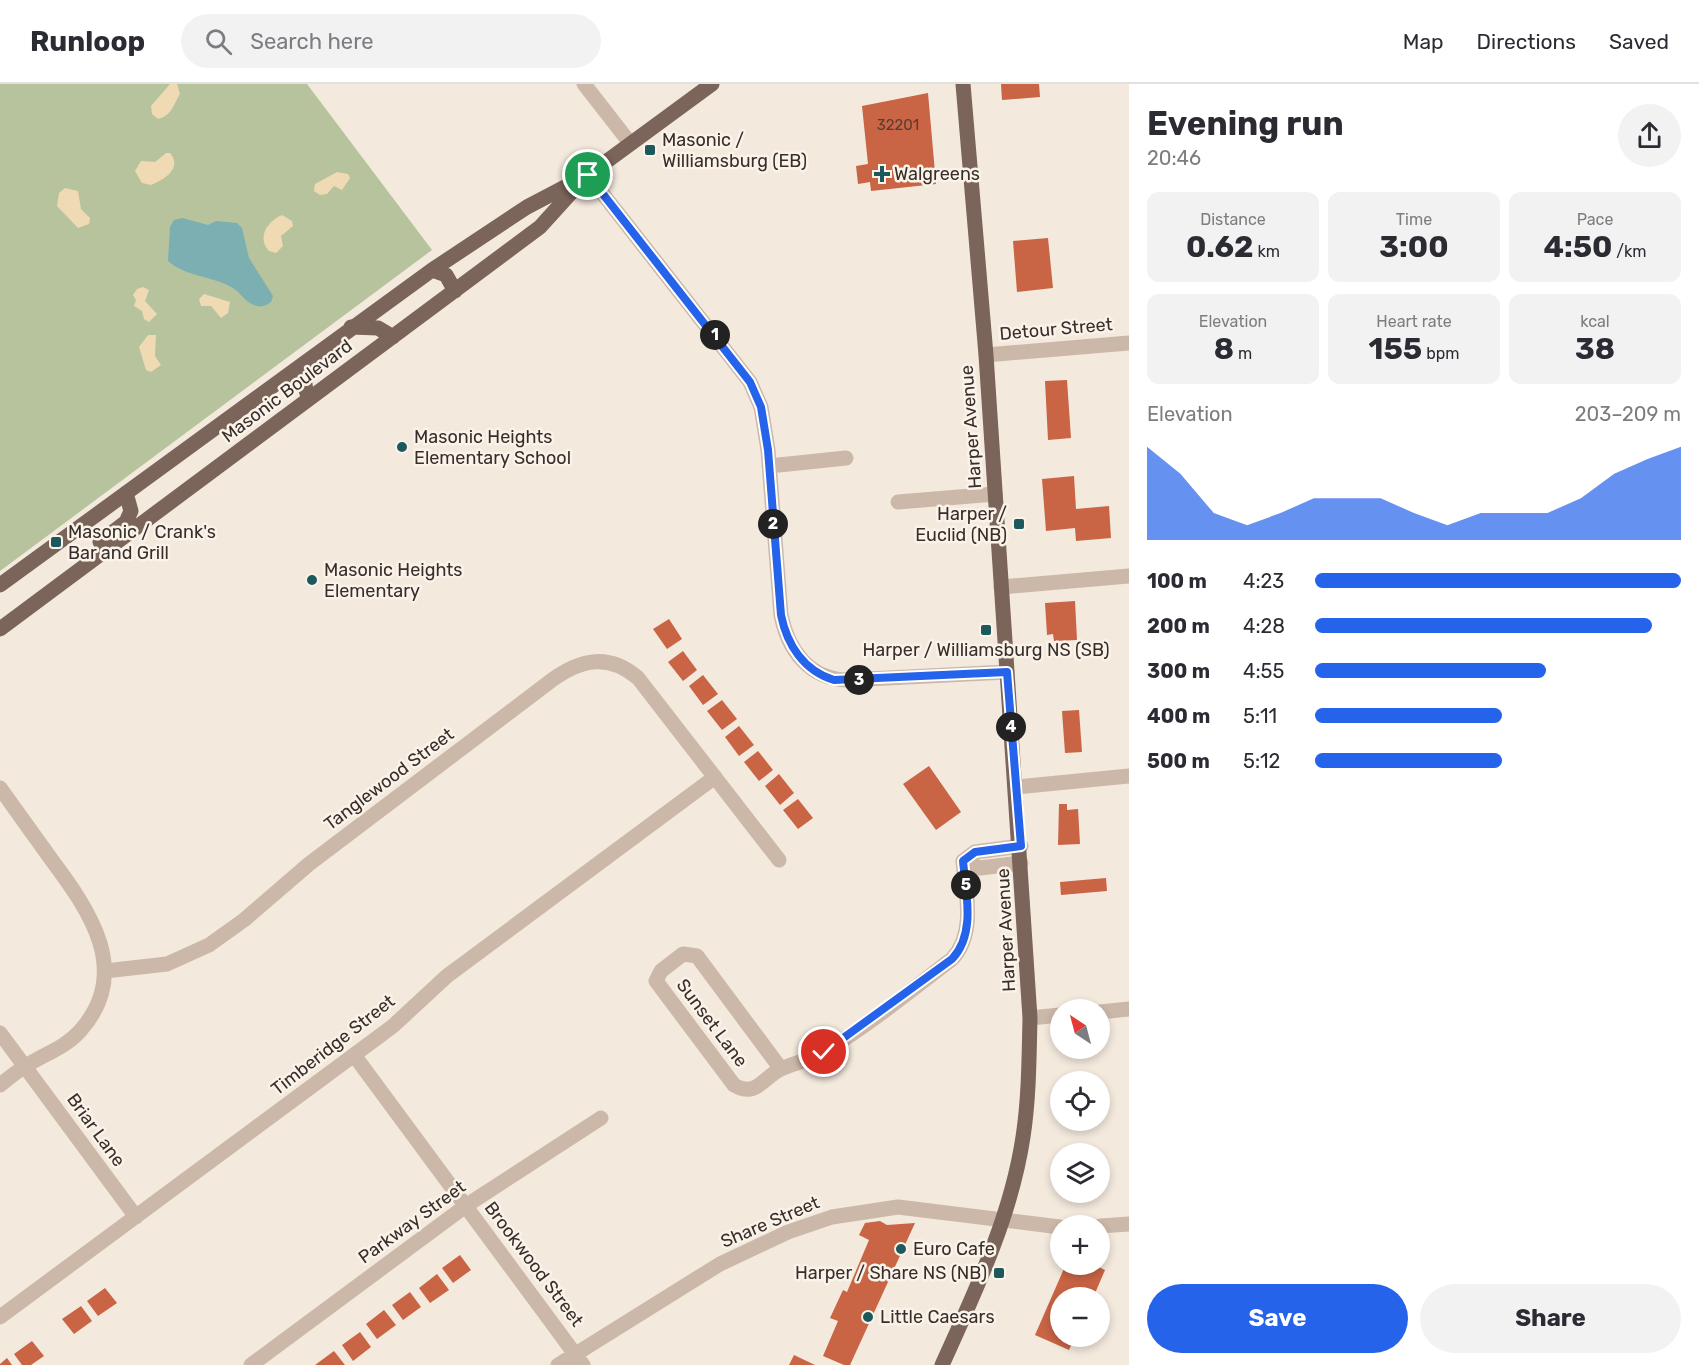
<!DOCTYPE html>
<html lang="en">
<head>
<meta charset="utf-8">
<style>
  body { margin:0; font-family:Rubik,sans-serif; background:#f2f2f3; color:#2b2b33; height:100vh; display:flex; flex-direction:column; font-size:22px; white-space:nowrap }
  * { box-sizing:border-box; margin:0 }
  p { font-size:20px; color:#7c7c81 }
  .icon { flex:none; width:33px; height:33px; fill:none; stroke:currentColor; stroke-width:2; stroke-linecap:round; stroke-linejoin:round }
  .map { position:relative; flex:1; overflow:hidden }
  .details { display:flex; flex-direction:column; background:#fff; width:570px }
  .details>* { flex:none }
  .needle { width:39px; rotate:324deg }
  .tools { position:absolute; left:1050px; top:915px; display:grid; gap:12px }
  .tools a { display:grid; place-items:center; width:60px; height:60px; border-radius:50%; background:#fff; box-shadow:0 3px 9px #0003; font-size:30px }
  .pin { position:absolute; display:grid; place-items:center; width:51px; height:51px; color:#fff; margin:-26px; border:3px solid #fff; border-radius:50%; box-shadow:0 2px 6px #0007 }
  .km { position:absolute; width:30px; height:30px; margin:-15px; border-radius:50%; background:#222; color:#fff; font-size:16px; line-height:30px; text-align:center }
  .round { display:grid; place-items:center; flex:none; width:63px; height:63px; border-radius:32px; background:#f2f2f3 }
  .overview { display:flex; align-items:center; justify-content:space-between; height:102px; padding:0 18px }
  h1 { font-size:33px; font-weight:700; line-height:45px }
  .figures { display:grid; grid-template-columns:repeat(3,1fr); gap:9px; height:102px; padding:6px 18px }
  .figures div { display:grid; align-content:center; border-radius:12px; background:#f2f2f3; text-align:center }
  .figures b { font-size:30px; font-weight:700 }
  .figures small { font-size:16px; font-weight:400 }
  .figures p { font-size:16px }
  .chart { height:168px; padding:12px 18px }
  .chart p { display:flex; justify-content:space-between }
  .chart svg { width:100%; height:108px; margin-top:6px; fill:#2563eb; opacity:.7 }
  .primary-button { display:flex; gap:12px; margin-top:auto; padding:12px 18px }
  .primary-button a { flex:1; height:69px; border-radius:36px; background:#2563eb; color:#fff; font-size:24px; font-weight:700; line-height:69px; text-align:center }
  .primary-button a+a { background:#f2f2f3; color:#2b2b33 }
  ul { padding:0 18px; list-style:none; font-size:20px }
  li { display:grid; grid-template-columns:96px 72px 1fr; align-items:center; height:45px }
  li i { height:15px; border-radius:8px; background:#2563eb }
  header { display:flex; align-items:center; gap:36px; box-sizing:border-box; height:84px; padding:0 30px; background:#fff; border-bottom:2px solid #e1e1e2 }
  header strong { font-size:28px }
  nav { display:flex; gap:33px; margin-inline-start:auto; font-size:21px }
  .search { width:420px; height:54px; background:#f2f2f3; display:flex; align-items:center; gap:15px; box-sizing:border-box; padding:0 21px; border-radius:33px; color:#7c7c81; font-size:22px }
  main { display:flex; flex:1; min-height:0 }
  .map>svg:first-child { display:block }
  .green { fill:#b6c39c }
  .sand { fill:#efdab3 }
  .water { fill:#7bafb1 }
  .building { fill:#c96445 }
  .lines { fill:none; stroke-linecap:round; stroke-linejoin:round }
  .minor { stroke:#ccb8a8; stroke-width:15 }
  .major { stroke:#7b6459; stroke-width:15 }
  .route-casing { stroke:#fff; stroke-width:12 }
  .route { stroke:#2563eb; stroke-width:8 }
  .poi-dot { fill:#1d585c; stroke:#faf3ea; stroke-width:2 }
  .labels { text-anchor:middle; stroke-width:5; stroke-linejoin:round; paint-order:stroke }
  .number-label { font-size:15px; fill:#5d3c30 }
  .poi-label { font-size:18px; fill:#392e29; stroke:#faf3ea; text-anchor:start }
  .street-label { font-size:18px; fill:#392e29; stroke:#faf3ea }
</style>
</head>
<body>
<header>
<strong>Runloop</strong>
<div class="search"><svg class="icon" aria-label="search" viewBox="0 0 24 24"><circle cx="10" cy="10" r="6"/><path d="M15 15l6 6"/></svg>Search here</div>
<nav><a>Map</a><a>Directions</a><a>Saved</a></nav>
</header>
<main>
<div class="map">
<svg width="1129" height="1281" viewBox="0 0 1129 1281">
  <rect width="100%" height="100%" fill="#f3e9dd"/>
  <path class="green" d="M0,0H307L432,166L0,487Z"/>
  <path class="sand" d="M170,0H177L180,10C174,19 172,32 158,35L152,30L151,22Z
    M166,69H170C183,84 164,96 151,101L142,99L135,87L141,77L155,78Z
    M337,88L348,90L350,94L342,106L334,102L327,110L320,111L314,107L315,100Z
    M65,104L78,107L81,125L90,134L89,140L78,144L57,122L59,109Z
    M282,131L292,137L293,142L281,152L283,162L276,169L269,167C256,153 268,137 282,131Z
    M143,203L149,206L145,217L157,230L149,238L144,235L142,227L134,222L136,216L133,211L137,205Z
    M204,210L230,218L228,229L221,234L211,222H201L199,215Z
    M148,251H156L155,272L161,281L151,288L146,286L139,263Z"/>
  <path class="water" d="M182,134L208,141L216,137L237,139L242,144L249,174L273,212L271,218C266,222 260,224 254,221C245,218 241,209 233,204C211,191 188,194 168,177L170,143L174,136Z"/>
  <path class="building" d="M1001,0H1039L1040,13L1002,16Z
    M928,9L936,100L871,107L870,98L858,100L856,82L868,80L862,22Z
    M1048,154L1053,204L1017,208L1013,157Z
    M1067,296L1071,354L1048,356L1045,297Z
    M1074,392L1076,425L1109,422L1111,454L1076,457L1075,444L1046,447L1042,395Z
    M1075,517L1077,556L1054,557L1053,550L1047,551L1045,519Z
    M669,535L682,555L667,565L653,545Z
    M683,567L697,586L683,597L668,578Z
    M703,591L718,610L703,621L689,602Z
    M722,616L737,635L722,646L707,627Z
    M1079,626L1082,668L1065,669L1062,627Z
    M739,642L754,661L739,672L725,653Z
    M758,667L773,686L759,697L744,678Z
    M929,682L961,728L936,746L903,700Z
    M779,690L794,709L780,721L765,702Z
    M798,715L813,734L798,745L783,726Z
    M1059,720H1067V726L1078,725L1080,760L1058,761Z
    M1106,794L1107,807L1061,811L1060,798Z
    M880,1137L887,1141L915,1139L850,1281H844L823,1272L838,1237L830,1234L843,1206L847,1208L869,1156L859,1151L865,1139Z
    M460,1171L471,1186L453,1199L442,1184Z
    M1066,1180H1093L1105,1186L1093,1214H1060V1252H1075L1069,1266L1035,1251Z
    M437,1190L449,1206L430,1219L419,1204Z
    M105,1204L117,1219L98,1232L87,1217Z
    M410,1208L421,1223L403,1236L392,1221Z
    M81,1222L92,1237L74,1250L62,1235Z
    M384,1226L396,1241L377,1255L366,1240Z
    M360,1248L371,1263L353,1277L342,1261Z
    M32,1257L44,1272L31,1281H22L14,1270Z
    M334,1267L345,1281H315Z
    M794,1271L815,1281H789Z
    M7,1274L12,1281H0V1280Z"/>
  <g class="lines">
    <path class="minor" d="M584,0L630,59
      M588,91L750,298L761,323L768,366L781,531C788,566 809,595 847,596L1007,588
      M986,271L1129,259
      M769,382L846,374
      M898,418L995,410
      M1001,503L1129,492
      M1016,703L1129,692
      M0,704C17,728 34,751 51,775C89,826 133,888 80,947C65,964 44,970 26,982C17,987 9,994 0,1001
      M1021,762L975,768L963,777L980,784L1021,779
      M105,887L167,880L209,861L244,836L309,780L552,596C581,575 609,569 638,594L779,776
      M1100,928L1129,925
      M1030,934L1060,931
      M0,949L136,1133
      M354,971L583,1281
      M781,985L697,872L683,870L661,887L656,897L734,1001C757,1014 762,994 781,985C796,978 811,976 824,968C869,941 910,907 952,875C976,850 966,809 963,777
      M1100,1142L1129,1140
      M0,1233L354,971L393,942L447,892L715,693
      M251,1281L467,1121L601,1034
      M558,1281L720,1180L788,1148L832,1133L898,1123L1060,1143"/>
    <path class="major" d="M432,186L446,191L455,207
      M351,243L378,244L393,253
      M309,315C302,298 304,289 313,273
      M100,458L126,438L131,427L126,409
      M0,501L432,186L527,123L588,91L712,0
      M0,545L540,143L579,100
      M942,1281C975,1208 1011,1133 1023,1053C1029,1014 1029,974 1030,934L986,271L963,0"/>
  </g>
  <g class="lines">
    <defs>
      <path id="route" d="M588,91L750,298L761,323L768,366L781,531C787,561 804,587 834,596L1007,588L1021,762L975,768L963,777C966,809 976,850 952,875L824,968"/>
    </defs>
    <use href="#route" class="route-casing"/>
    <use href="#route" class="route"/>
  </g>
  <g class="poi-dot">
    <rect x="644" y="60" width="12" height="12" rx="3"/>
    <path d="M879 81h6v6h6v6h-6v6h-6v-6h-6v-6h6z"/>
    <circle cx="402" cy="363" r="6"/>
    <rect x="1013" y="434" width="12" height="12" rx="3"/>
    <rect x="50" y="452" width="12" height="12" rx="3"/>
    <circle cx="312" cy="496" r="6"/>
    <rect x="980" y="540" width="12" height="12" rx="3"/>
    <circle cx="901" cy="1165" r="6"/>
    <rect x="993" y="1183" width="12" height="12" rx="3"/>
    <circle cx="868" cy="1233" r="6"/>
  </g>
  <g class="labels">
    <g class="number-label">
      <text x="898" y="46">32201</text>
    </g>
    <g class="poi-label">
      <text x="662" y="62">Masonic /<tspan x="662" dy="21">Williamsburg (EB)</tspan></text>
      <text x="894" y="96">Walgreens</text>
      <text x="414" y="359">Masonic Heights<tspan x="414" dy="21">Elementary School</tspan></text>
      <text x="1007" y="436" text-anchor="end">Harper /<tspan x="1007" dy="21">Euclid (NB)</tspan></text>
      <text x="68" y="454">Masonic / Crank's<tspan x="68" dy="21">Bar and Grill</tspan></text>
      <text x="324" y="492">Masonic Heights<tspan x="324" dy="21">Elementary</tspan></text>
      <text x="986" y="572" text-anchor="middle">Harper / Williamsburg NS (SB)</text>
      <text x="913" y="1171">Euro Cafe</text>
      <text x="987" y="1195" text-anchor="end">Harper / Share NS (NB)</text>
      <text x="880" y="1239">Little Caesars</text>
    </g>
    <g class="street-label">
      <text transform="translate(1056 245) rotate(-5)" y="6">Detour Street</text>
      <text transform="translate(287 307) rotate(-37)" y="6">Masonic Boulevard</text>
      <text transform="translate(971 343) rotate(-94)" y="6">Harper Avenue</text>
      <text transform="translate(389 695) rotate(-37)" y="6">Tanglewood Street</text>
      <text transform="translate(1006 846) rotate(-93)" y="6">Harper Avenue</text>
      <text transform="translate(712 939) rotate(53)" y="6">Sunset Lane</text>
      <text transform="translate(333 961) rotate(-38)" y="6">Timberidge Street</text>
      <text transform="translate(96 1046) rotate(54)" y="6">Briar Lane</text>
      <text transform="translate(412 1138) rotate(-36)" y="6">Parkway Street</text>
      <text transform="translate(770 1138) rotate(-23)" y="6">Share Street</text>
      <text transform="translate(534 1180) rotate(53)" y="6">Brookwood Street</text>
    </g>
  </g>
</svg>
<div class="tools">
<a><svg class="needle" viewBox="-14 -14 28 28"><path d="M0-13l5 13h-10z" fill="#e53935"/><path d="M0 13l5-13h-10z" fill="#7c7c81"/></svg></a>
<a><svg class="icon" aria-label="locate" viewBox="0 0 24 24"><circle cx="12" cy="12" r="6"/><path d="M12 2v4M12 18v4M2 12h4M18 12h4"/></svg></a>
<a><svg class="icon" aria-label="layers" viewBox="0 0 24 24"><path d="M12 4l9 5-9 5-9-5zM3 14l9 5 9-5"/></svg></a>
<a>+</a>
<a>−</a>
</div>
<div class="pin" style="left:588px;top:91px;background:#1e9e55"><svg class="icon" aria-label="arrive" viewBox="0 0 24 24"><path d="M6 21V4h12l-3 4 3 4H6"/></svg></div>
<div class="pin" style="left:824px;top:968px;background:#d93025"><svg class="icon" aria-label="check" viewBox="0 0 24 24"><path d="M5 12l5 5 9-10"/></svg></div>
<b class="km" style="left:715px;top:251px">1</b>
<b class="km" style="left:773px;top:440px">2</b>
<b class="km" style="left:859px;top:596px">3</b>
<b class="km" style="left:1011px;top:643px">4</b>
<b class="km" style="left:966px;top:801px">5</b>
</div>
<section class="details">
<div class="overview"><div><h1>Evening run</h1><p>20:46</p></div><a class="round"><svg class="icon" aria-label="share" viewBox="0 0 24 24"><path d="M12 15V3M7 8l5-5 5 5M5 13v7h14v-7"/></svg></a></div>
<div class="figures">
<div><p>Distance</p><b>0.62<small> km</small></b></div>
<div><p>Time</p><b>3:00</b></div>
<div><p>Pace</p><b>4:50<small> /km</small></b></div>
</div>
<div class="figures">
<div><p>Elevation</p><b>8<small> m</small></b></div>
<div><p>Heart rate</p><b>155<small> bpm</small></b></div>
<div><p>kcal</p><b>38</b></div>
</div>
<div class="chart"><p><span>Elevation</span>203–209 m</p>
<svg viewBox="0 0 160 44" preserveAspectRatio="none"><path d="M0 44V6L10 17L20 33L30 38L40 33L50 27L60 27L70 27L80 33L90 38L100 33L110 33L120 33L130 27L140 17L150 11L160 6V44z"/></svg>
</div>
<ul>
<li><b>100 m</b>4:23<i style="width:100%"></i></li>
<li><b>200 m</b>4:28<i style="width:92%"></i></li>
<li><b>300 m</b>4:55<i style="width:63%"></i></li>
<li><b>400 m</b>5:11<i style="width:51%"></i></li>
<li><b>500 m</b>5:12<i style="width:51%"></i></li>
</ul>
<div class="primary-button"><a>Save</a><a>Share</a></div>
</section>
</main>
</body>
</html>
